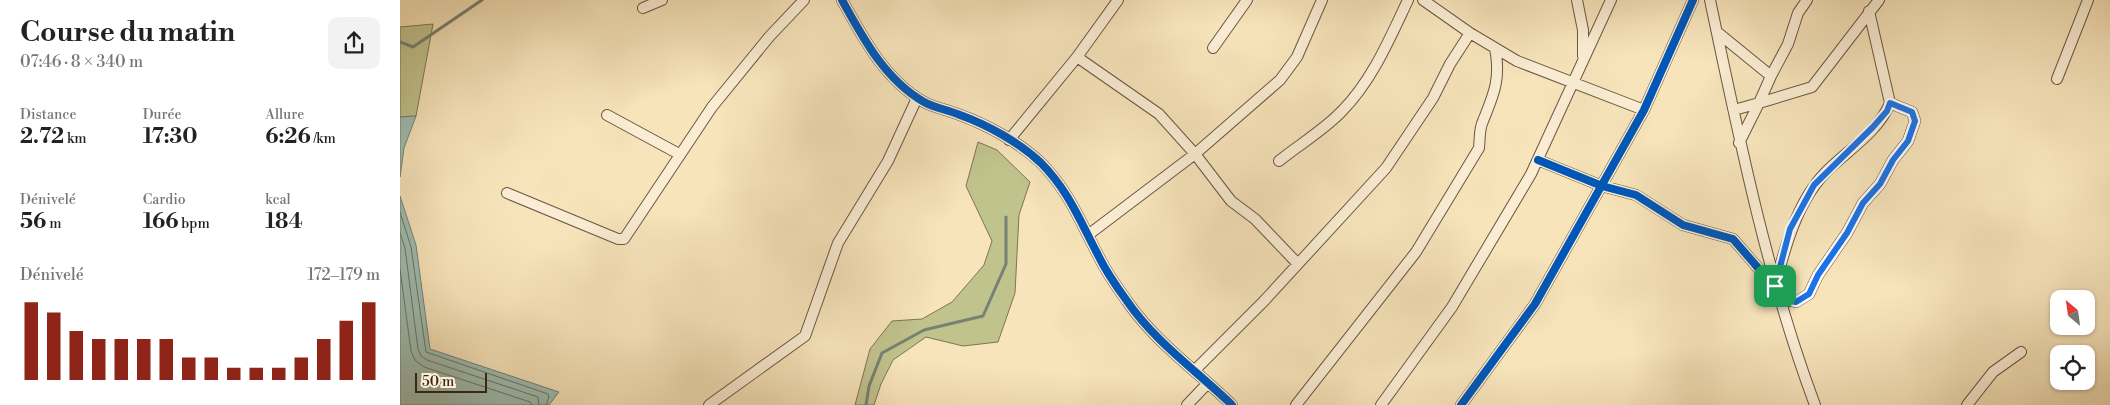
<!DOCTYPE html>
<html lang="fr">
<head>
<meta charset="utf-8">
<style>
  body { margin:0; font-family:"Libre Bodoni",serif; background:#f2f2f2; color:#222; height:100vh; display:flex; flex-direction:column; font-size:19px; white-space:nowrap }
  * { box-sizing:border-box; margin:0 }
  p { font-size:16px; color:#767676 }
  .icon { flex:none; width:28px; height:28px; fill:none; stroke:currentColor; stroke-width:2; stroke-linecap:round; stroke-linejoin:round }
  .map { position:relative; flex:1; overflow:hidden }
  .details { display:flex; flex-direction:column; background:#fff; width:400px }
  .details>* { flex:none }
  .needle { width:32px; rotate:331deg }
  .controls { position:absolute; left:1650px; top:290px; display:grid; gap:10px }
  .controls a { display:grid; place-items:center; width:45px; height:45px; border-radius:10px; background:#fff; box-shadow:0 1px 4px #0004; font-size:25px }
  .scale { position:absolute; left:15px; bottom:12px; width:72px; box-sizing:border-box; padding-left:5px; border:2px solid #3d251b; border-top:0; font-size:14px; line-height:18px; white-space:nowrap; color:#3d251b; -webkit-text-stroke:4px #faedd3; paint-order:stroke }
  .pin { position:absolute; display:grid; place-items:center; width:42px; height:42px; color:#fff; margin:-21px; border-radius:10px; box-shadow:0 2px 8px #0006 }
  .round { display:grid; place-items:center; flex:none; width:52px; height:52px; border-radius:10px; background:#f2f2f2 }
  .headline { display:flex; align-items:center; justify-content:space-between; height:85px; padding:0 20px }
  h1 { font-size:28px; font-weight:700; line-height:38px }
  .stats { display:grid; grid-template-columns:repeat(3,1fr); gap:8px; height:85px; padding:5px 20px }
  .stats div { display:grid; align-content:center }
  .stats b { font-size:21px; font-weight:700 }
  .stats small { font-size:14px; font-weight:400 }
  .stats p { font-size:14px }
  .chart { height:140px; padding:10px 20px }
  .chart p { display:flex; justify-content:space-between }
  .chart svg { width:100%; height:90px; margin-top:5px; stroke:#8f2418; stroke-width:6 }
  main { display:flex; flex:1; min-height:0 }
  .map>svg:first-child { display:block }
  .green { fill:#c1c38d; stroke:#7f7454 }
  .water { fill:#9dbeb2; stroke:#778176 }
  .lines { fill:none; stroke-linecap:round; stroke-linejoin:round }
  .shore { stroke:#6d7266; stroke-width:1 }
  .stream { stroke:#778176; stroke-width:3 }
  .street-casing { stroke:#6c5543; stroke-width:12 }
  .street { stroke:#faedd3; stroke-width:10 }
  .cycleway-casing { stroke:#faedd3; stroke-width:11 }
  .cycleway { stroke:#0057b8; stroke-width:8 }
  .route-casing { stroke:#fff; stroke-width:10 }
  .route { stroke:#1a73e8; stroke-width:6 }
</style>
</head>
<body>
<main>
<section class="details">
<div class="headline"><div><h1>Course du matin</h1><p>07:46 · 8 × 340 m</p></div><a class="round"><svg class="icon" aria-label="share" viewBox="0 0 24 24"><path d="M12 15V3M7 8l5-5 5 5M5 13v7h14v-7"/></svg></a></div>
<div class="stats">
<div><p>Distance</p><b>2.72<small> km</small></b></div>
<div><p>Durée</p><b>17:30</b></div>
<div><p>Allure</p><b>6:26<small> /km</small></b></div>
</div>
<div class="stats">
<div><p>Dénivelé</p><b>56<small> m</small></b></div>
<div><p>Cardio</p><b>166<small> bpm</small></b></div>
<div><p>kcal</p><b>184</b></div>
</div>
<div class="chart"><p><span>Dénivelé</span>172–179 m</p>
<svg viewBox="0 0 160 44" preserveAspectRatio="none"><path d="M5 44V6M15 44V11M25 44V20M35 44V24M45 44V24M55 44V24M65 44V24M75 44V33M85 44V33M95 44V38M105 44V38M115 44V38M125 44V33M135 44V24M145 44V15M155 44V6"/></svg>
</div>
</section>
<div class="map">
<svg width="1710" height="405" viewBox="0 0 1710 405">
  <rect width="100%" height="100%" fill="#f7e4bb"/>
  <filter id="stains"><feTurbulence type="fractalNoise" baseFrequency=".004" numOctaves="4"/><feColorMatrix values="0 0 0 0 .2 0 0 0 0 .09 0 0 0 0 .02 0 0 0 .5 -.17"/></filter>
  <radialGradient id="worn" r=".72"><stop offset=".6" stop-color="#630" stop-opacity="0"/><stop offset="1" stop-color="#630" stop-opacity=".3"/></radialGradient>
  <path class="green" d="M33,24L16,116L0,117V27Z
    M578,142L597,150L630,182L619,215L615,293L598,342L563,346L526,337L493,360L481,384L474,405H455L470,349L492,321L522,319L552,302L584,265L592,241L566,186Z"/>
  <path class="water" d="M16,116L4,148L0,177V117Z
    M0,196L16,245L30,349L159,392L149,405H0Z"/>
  <g class="lines">
    <path class="shore" d="M0,212L11,247L26,352L148,394L149,397L146,405
      M0,233L5,248L18,349L21,356L27,360L138,397L139,405
      M0,269L11,351L15,360L24,367L130,402L132,405"/>
    <path class="stream" d="M0,42L13,47L82,0
      M466,405L469,386L482,353L524,330L583,316L606,264V217"/>
    <defs>
      <path id="street" d="M442,0C463,38 485,80 524,102C535,108 548,110 560,115C588,125 620,143 641,163C668,190 680,221 697,253C705,270 716,286 727,301C755,342 797,371 832,405
        M1023,0L1070,33L1117,61L1244,110
        M1177,0L1183,30V56
        M1310,0C1339,137 1366,274 1415,405
        M243,8L262,0
        M1317,32L1371,76L1359,103L1334,110
        M813,48L847,0
        M677,57L759,114L795,154L831,201L855,219L897,263
        M1371,76L1388,44L1398,13L1407,0
        M1657,79L1688,0
        M207,115L279,154
        M609,140L677,57L718,0
        M1339,143L1359,103L1412,87L1479,0
        M1138,160L1202,186L1236,195L1283,225L1333,239L1385,299L1396,302L1409,294L1418,275L1447,233L1463,203L1480,184L1493,160L1508,141L1515,121L1512,112L1490,103
        M879,161C900,144 924,130 942,111C972,81 990,38 1008,0
        M107,193L218,239H224L312,107L369,37L404,0
        M688,235L795,154L880,80L897,57L922,0
        M1375,285C1385,248 1397,202 1425,173C1446,151 1478,133 1490,103L1469,11
        M794,371L864,301L986,168L1033,98L1050,64L1070,33
        M309,405L405,336L438,243L488,161L517,98
        M787,405L808,383
        M896,405L1016,252L1079,148C1080,139 1079,129 1083,121C1094,94 1101,78 1095,48
        M981,405L1052,307L1131,174L1211,0
        M1061,405L1135,304L1244,110L1293,0
        M1567,405L1593,372L1621,352"/>
    </defs>
    <use href="#street" class="street-casing"/>
    <use href="#street" class="street"/>
    <defs>
      <path id="cycleway" d="M442,0C463,38 485,80 524,102C535,108 548,110 560,115C588,125 620,143 641,163C668,190 680,221 697,253C705,270 716,286 727,301C755,342 797,371 832,405
        M1138,160L1202,186L1236,195L1283,225L1333,239L1385,299L1396,302L1409,294L1418,275L1447,233L1463,203L1480,184L1493,160L1508,141L1515,121L1512,112L1490,103
        M1061,405L1135,304L1244,110L1293,0"/>
    </defs>
    <use href="#cycleway" class="cycleway-casing"/>
    <use href="#cycleway" class="cycleway"/>
  </g>
  <g class="lines">
    <defs>
      <path id="route" d="M1490,103L1512,112L1515,121L1508,141L1493,160L1480,184L1463,203L1447,233L1418,275L1409,294L1396,302L1385,299L1375,286L1390,229L1414,185L1473,127L1487,111Z"/>
    </defs>
    <use href="#route" class="route-casing"/>
    <use href="#route" class="route"/>
  </g>
  <rect width="100%" height="100%" filter="url(#stains)"/>
  <rect width="100%" height="100%" fill="url(#worn)"/>
</svg>
<div class="controls">
<a><svg class="needle" viewBox="-14 -14 28 28"><path d="M0-13l5 13h-10z" fill="#e53935"/><path d="M0 13l5-13h-10z" fill="#767676"/></svg></a>
<a><svg class="icon" aria-label="locate" viewBox="0 0 24 24"><circle cx="12" cy="12" r="6"/><path d="M12 2v4M12 18v4M2 12h4M18 12h4"/></svg></a>
</div>
<div class="scale">50 m</div>
<div class="pin" style="left:1375px;top:286px;background:#1e9e55"><svg class="icon" aria-label="arrive" viewBox="0 0 24 24"><path d="M6 21V4h12l-3 4 3 4H6"/></svg></div>
</div>
</main>
</body>
</html>
